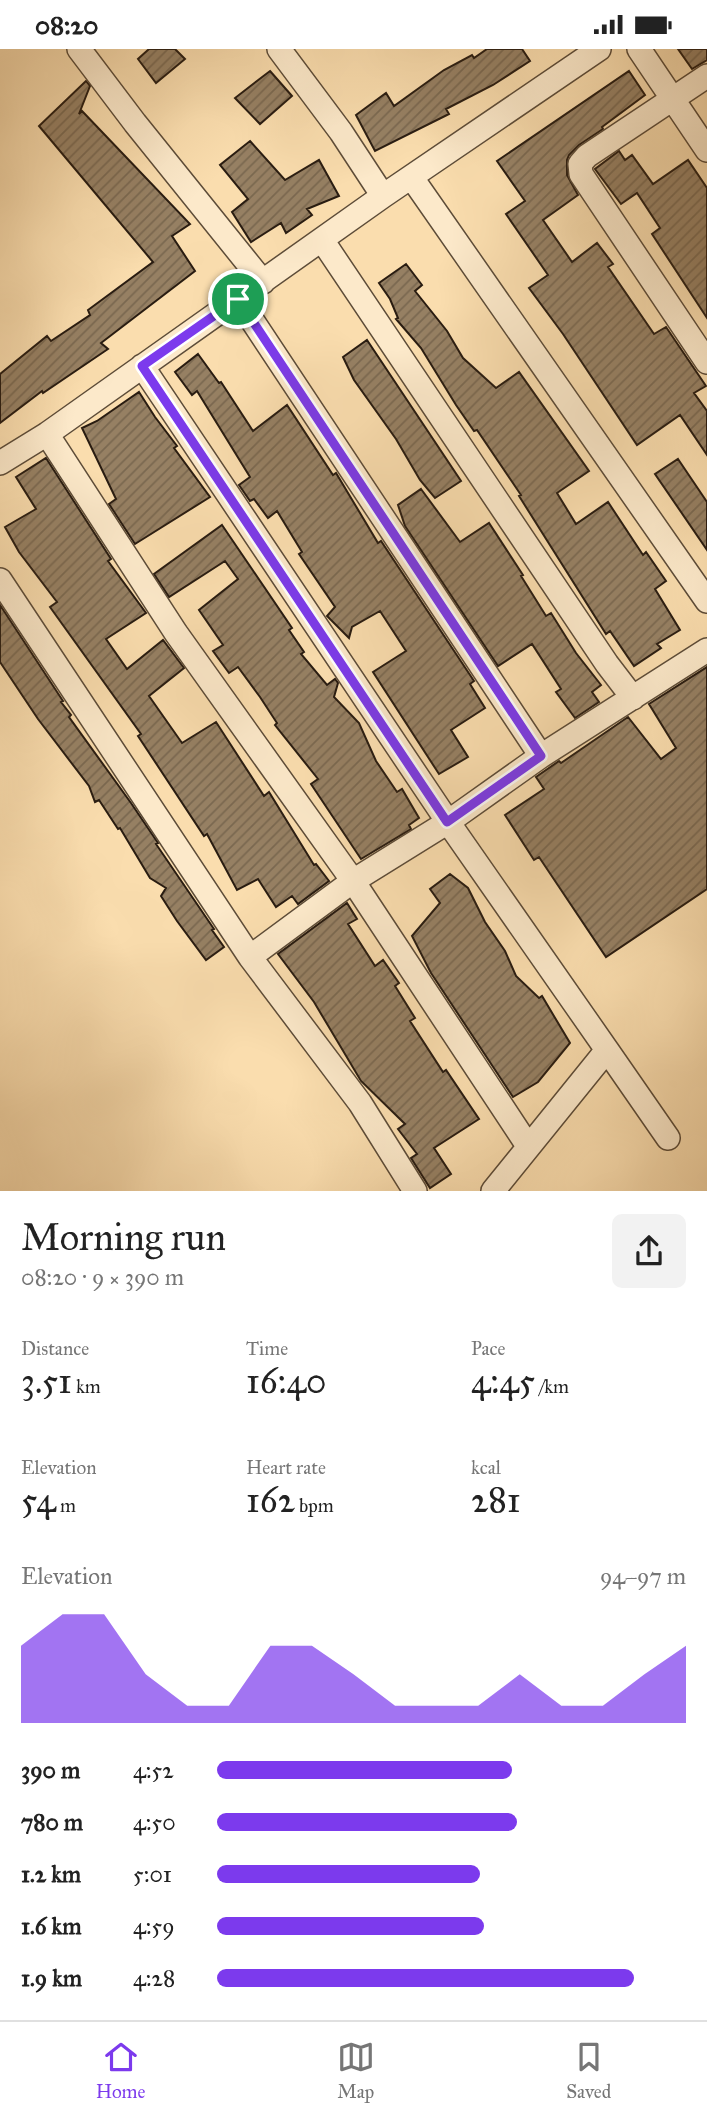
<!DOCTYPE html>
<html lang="en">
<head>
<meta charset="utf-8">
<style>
  body { margin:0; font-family:"IM FELL Great Primer",serif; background:#f2f2f2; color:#222; height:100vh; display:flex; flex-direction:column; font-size:26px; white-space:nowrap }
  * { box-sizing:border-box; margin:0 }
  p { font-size:23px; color:#767676 }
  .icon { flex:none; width:38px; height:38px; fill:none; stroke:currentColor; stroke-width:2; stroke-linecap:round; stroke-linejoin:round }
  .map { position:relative; height:1142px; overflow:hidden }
  .panel { display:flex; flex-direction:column; background:#fff; flex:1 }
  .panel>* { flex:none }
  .pin { position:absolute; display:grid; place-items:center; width:60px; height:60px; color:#fff; margin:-30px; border:4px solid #fff; border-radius:50%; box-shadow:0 2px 7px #0007 }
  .round { display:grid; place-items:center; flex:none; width:74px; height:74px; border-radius:10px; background:#f2f2f2 }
  .headline { display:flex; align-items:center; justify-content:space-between; height:119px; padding:0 21px }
  h1 { font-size:38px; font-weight:600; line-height:52px }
  .stats { display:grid; grid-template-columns:repeat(3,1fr); gap:10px; height:119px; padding:7px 21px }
  .stats div { display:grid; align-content:center }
  .stats b { font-size:35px; font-weight:600 }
  .stats small { font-size:19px; font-weight:400 }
  .stats p { font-size:19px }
  .chart { height:196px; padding:14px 21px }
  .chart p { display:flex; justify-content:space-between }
  .chart svg { width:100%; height:126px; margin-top:7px; fill:#7c3aed; opacity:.7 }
  ul { padding:0 21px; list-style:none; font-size:23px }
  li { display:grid; grid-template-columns:112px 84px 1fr; align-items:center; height:52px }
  li i { height:18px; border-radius:9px; background:#7c3aed }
  .status { display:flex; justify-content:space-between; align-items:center; height:49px; padding:0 35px; background:#fff; direction:ltr }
  .status svg { height:19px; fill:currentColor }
  .dock { display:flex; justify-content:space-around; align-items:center; height:98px; border-top:2px solid #e0e0e0; background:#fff; font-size:19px; color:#767676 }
  .dock a { display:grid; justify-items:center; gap:4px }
  .dock .on { color:#7c3aed }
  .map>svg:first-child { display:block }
  .building { fill:url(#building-hatch); stroke:#291c11; stroke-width:2 }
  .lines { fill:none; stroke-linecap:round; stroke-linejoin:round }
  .minor-casing { stroke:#5d4c38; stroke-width:26 }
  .minor { stroke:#fce9ca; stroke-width:23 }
  .route-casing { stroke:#fff; stroke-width:14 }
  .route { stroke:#7c3aed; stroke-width:9 }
</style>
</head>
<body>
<div class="status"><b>08:20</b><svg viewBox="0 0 49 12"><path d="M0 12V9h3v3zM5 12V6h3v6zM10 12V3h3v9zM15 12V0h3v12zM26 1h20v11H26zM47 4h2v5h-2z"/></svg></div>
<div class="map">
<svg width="707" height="1142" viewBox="0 0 707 1142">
  <defs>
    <pattern id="building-hatch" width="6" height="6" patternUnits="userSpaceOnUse" patternTransform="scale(1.75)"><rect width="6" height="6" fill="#968063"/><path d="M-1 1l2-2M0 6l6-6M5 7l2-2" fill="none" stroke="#7a6850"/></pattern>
  </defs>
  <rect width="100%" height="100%" fill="#faddae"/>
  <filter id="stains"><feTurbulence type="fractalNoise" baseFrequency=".00286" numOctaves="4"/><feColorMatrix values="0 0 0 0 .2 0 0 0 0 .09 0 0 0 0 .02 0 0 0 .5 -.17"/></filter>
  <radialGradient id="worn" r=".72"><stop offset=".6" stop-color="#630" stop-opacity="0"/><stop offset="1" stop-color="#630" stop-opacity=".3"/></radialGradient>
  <path class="building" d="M149,0H175L185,10L156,34L138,10Z
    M487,0H522L530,12L493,36L446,60L449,65L375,102L356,66L386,44L394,57L444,21L472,6L474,9Z
    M678,0H707V11L692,20Z
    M270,22L292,47L260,75L235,49Z
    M629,22L645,46L602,78L603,80L579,96L569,106L567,111V126L578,146L543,171L572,213L597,194L613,215L608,218L654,285L666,278L706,337L694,344L707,362V406L680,366L637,396L563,285L529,239L548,226L506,165L525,152L497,112Z
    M86,32L90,37L79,65L82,62L190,175L172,187L195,222L101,294L108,300L43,344L42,342L0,374V325L47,287L51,292L90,266L88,261L153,213L39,77Z
    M250,92L285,131L319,111L339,147L307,160L312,166L286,184L281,174L251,193L232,163L248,150L220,116Z
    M619,102L625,111L632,106L653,135L688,111L707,139V269L652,185L660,179L637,144L621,155L595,120Z
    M406,215L422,236L415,242L447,282L463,309L496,339L519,323L589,422L557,444L576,475L608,453L643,506L646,503L666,532L655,540L680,581L657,595L661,599L634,617L610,582L606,585L519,447L521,446L477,381L474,382L456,356L421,299L396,270L398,269L390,250L379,234Z
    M367,291L461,432L435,449L420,431L396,390L354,331L343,308Z
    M198,305L219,334L221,333L253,382L287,356L333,426L336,424L378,494L381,492L474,632L470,635L485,659L451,681L468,708L439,725L373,623L406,602L380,562L352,578L349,589L327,567L335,558L299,505L302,503L277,462L268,469L254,450L250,452L239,436L250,428L197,342L192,346L175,323Z
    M139,343L155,368L177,397L174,399L210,448L135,495L109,455L116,450L82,379L97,372Z
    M46,409L111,510L108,512L146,564L106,590L127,620L163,591L184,619L149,647L182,694L216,673L264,747L269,743L314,816L316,815L329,832L298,855L292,847L276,858L258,830L237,841L207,785L204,787L138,687L141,685L50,558L57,553L19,503L5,478L36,460L16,428Z
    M678,410L707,453V501L655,425Z
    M421,440L460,493L489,474L523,526L521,527L546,567L551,564L576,604L601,636L592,643L599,653L575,669L556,643L561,640L532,595L498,617L405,477L398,456Z
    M222,476L292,579L289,581L304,603L301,605L327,636L335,630L338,634L334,648L359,674L376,712L397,743L402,740L419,769L409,776L411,780L361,810L311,735L318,730L275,676L277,674L260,648L238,618L229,624L213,602L223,596L199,561L238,530L225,512L169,548L154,525Z
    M0,556L63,652L61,653L71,666L69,668L131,754L158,794L156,795L214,880L212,881L224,898L206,911L177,872L161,847L166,839L150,829L120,779L118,780L99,751L95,753L89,737L38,670L0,613Z
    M707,618V840L606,908L539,808L534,811L505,766L544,740L536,728L559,712L561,714L628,668L661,710L676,699L649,655Z
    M450,825L468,839L485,873L505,902L516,927L539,949L542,947L570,994L538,1033L513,1048L431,924L412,887L440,854L430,840Z
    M347,854L357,870L348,875L375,917L383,911L399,934L395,937L415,969L410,972L443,1023L446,1021L479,1070L434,1099L451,1125L430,1139L411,1109L417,1105L398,1080L405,1075L361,1032L314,953L278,905Z"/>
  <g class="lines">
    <defs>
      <path id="minor" d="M79,0L135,74L263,233
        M279,0L341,83L383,147
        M639,0L707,101
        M707,27L587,107L580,115L581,125L707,313
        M412,129L707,552
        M322,191L607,615L633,649
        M238,250L541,707
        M142,317L448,773L607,1001
        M47,385L176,584L353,832L528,1097
        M0,414L47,385L383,147L599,0
        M0,531L250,908L360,1054L415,1142
        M250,908L353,832L448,773L541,707L707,601
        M493,1142L607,1001L668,1089"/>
    </defs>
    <use href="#minor" class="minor-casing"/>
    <use href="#minor" class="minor"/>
  </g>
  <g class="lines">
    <defs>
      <path id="route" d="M238,250L541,707L447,773L142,317Z"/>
    </defs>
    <use href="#route" class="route-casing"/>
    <use href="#route" class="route"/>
  </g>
  <rect width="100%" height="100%" filter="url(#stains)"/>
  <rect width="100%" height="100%" fill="url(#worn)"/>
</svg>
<div class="pin" style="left:238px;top:250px;background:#1e9e55"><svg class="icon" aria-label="arrive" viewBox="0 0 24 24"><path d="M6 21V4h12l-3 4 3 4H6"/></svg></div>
</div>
<section class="panel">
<div class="headline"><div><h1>Morning run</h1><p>08:20 · 9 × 390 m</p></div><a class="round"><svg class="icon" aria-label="share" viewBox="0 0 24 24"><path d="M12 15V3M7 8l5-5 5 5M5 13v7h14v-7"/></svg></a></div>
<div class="stats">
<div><p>Distance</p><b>3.51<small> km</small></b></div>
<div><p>Time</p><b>16:40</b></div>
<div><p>Pace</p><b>4:45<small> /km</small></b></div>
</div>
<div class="stats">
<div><p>Elevation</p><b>54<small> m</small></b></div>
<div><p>Heart rate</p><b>162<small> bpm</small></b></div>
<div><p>kcal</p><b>281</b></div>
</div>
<div class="chart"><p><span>Elevation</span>94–97 m</p>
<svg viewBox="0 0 160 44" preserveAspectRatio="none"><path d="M0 44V17L10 6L20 6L30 27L40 38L50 38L60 17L70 17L80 27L90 38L100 38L110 38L120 27L130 38L140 38L150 27L160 17V44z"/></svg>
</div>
<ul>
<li><b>390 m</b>4:52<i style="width:63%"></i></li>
<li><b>780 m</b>4:50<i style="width:64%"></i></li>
<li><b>1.2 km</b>5:01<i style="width:56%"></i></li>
<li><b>1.6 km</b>4:59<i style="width:57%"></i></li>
<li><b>1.9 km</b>4:28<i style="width:89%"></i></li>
</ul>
</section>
<nav class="dock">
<a class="on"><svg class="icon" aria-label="home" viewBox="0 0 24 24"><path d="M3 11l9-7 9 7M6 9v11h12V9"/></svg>Home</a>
<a><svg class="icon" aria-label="map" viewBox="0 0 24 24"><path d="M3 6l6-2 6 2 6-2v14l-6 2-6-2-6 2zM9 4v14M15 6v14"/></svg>Map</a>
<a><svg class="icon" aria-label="saved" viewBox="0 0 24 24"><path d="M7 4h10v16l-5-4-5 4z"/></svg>Saved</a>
</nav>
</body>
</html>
